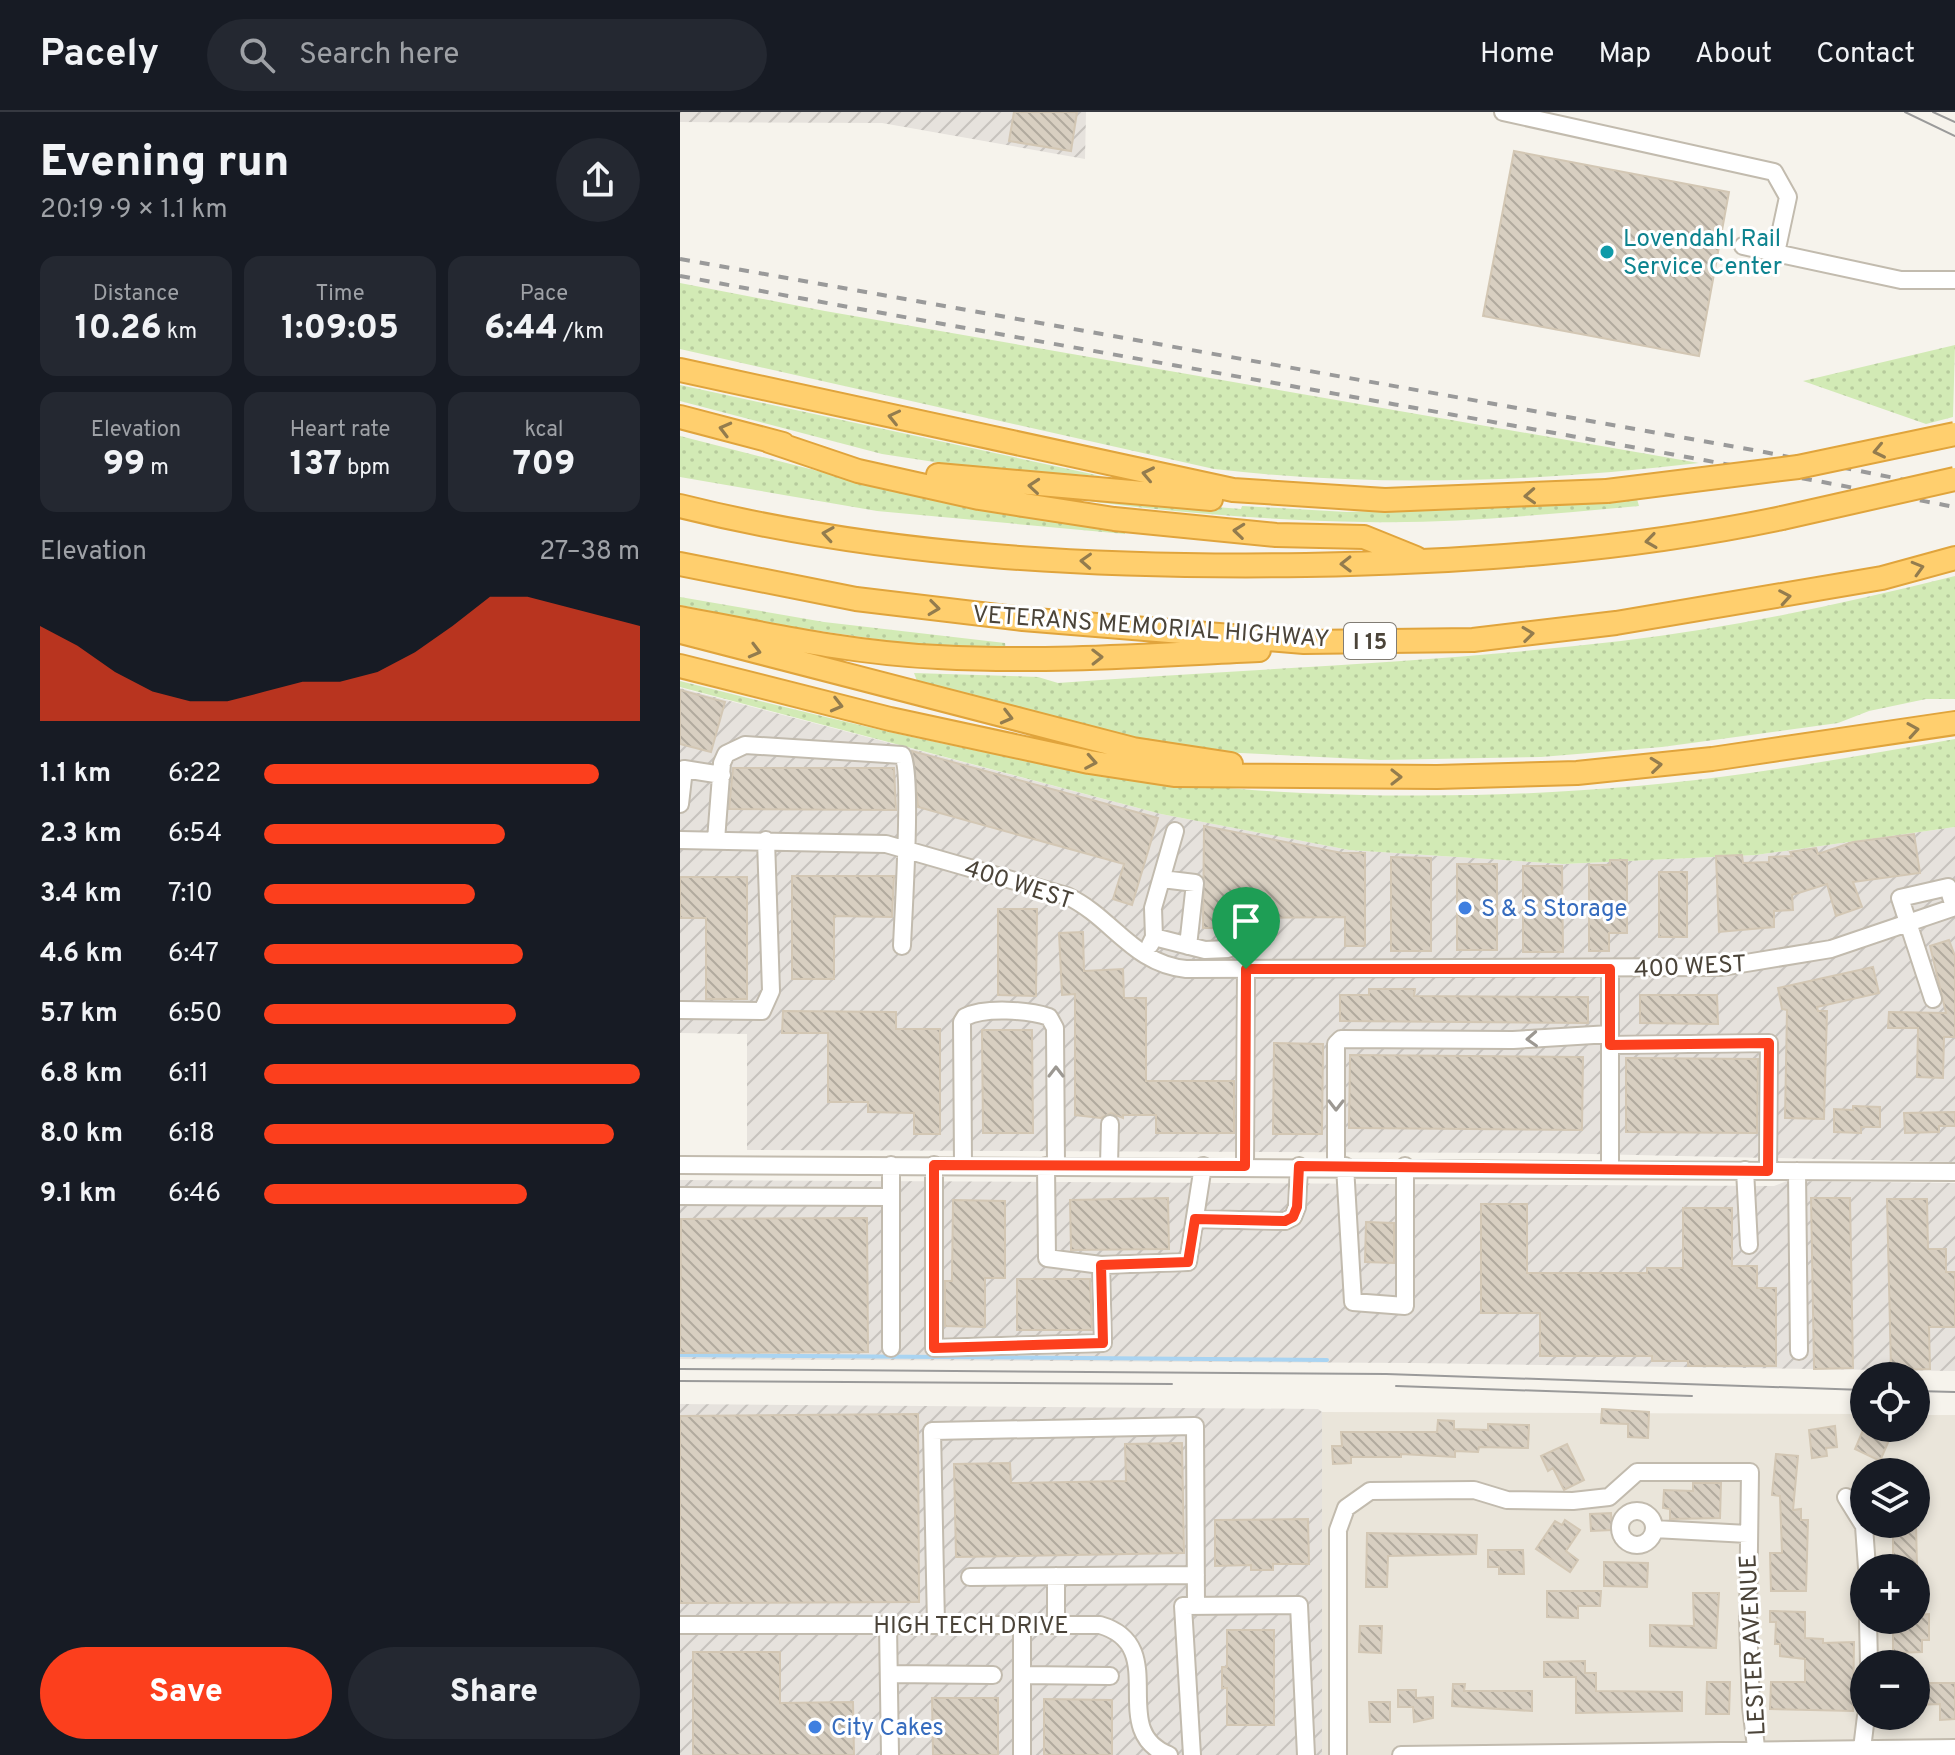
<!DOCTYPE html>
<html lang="en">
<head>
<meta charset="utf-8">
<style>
  body { margin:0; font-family:Overpass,sans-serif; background:#242831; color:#f1f3f6; height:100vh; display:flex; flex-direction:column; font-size:30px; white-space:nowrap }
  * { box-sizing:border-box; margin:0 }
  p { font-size:26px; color:#9ea1a6 }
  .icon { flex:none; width:44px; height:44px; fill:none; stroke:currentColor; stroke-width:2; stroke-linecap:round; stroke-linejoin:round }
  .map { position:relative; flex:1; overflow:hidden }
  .side { display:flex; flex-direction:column; background:#171b24; width:680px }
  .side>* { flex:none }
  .controls { position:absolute; left:1170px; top:1250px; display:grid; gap:16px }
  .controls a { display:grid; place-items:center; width:80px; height:80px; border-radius:50%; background:#171b24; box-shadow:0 4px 12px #0003; font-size:40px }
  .pin { position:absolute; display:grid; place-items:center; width:68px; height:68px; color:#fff; margin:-82px -34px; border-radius:50% 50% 50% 0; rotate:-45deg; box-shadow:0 0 8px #0007 }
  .pin .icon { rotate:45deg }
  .round { display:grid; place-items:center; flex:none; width:84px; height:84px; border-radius:42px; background:#242831 }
  .overview { display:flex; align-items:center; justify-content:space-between; height:136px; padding:0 40px }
  h1 { font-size:44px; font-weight:800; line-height:60px }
  .metrics { display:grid; grid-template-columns:repeat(3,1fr); gap:12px; height:136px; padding:8px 40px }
  .metrics div { display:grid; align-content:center; border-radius:16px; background:#242831; text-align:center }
  .metrics b { font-size:34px; font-weight:800 }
  .metrics small { font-size:22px; font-weight:400 }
  .metrics p { font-size:22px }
  .chart { height:224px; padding:16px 40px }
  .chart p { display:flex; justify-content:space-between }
  .chart svg { width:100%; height:144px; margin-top:8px; fill:#fc3f1d; opacity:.7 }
  .cta { display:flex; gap:16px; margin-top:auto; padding:16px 40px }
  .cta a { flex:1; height:92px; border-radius:48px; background:#fc3f1d; color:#fff; font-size:32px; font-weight:800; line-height:92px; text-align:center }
  .cta a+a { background:#242831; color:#f1f3f6 }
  ul { padding:0 40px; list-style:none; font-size:26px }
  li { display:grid; grid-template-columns:128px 96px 1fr; align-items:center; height:60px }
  li i { height:20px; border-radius:10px; background:#fc3f1d }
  header { display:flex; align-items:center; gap:48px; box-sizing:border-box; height:112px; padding:0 40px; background:#171b24; border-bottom:2px solid #363941 }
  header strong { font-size:38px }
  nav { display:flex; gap:44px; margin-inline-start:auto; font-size:28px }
  .search { width:560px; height:72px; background:#242831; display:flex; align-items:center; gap:20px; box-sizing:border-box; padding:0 28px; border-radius:44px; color:#9ea1a6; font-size:30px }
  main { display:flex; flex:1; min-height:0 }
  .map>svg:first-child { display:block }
  .residential { fill:#eae5da; fill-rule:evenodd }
  .industrial { fill:url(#industrial-furrows) }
  .grass { fill:url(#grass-dots) }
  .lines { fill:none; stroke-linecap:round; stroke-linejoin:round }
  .stream { stroke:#a9d4f2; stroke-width:4 }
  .building { fill:url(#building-back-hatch); stroke:#d3c7b4; stroke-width:2 }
  .minor-casing { stroke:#c2bbae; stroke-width:20 }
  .highway-casing { stroke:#e0a43c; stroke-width:26 }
  .minor { stroke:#fff; stroke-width:16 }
  .highway { stroke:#ffcf6e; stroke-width:22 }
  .tram { stroke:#9a9a9a; stroke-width:2 }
  .rail { stroke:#9a9a9a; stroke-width:4; stroke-dasharray:10 10; stroke-linecap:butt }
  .highway-bridge-casing { stroke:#e0a43c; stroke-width:26; stroke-linecap:butt }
  .highway-bridge { stroke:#ffcf6e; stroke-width:22 }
  .oneway { stroke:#937c4e }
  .oneway2 { stroke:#9c9892 }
  .route-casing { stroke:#fff; stroke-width:16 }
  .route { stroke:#fc3f1d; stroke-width:10 }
  .culture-dot { fill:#0f9aa8; stroke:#fff; stroke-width:3 }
  .shop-dot { fill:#3f7fe0; stroke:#fff; stroke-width:3 }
  .labels { text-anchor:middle; stroke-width:6; stroke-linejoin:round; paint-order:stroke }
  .shield { fill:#fff; stroke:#817c74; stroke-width:2 }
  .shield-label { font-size:22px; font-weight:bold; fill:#4b4439 }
  .culture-label { font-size:24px; fill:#0d838f; stroke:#fff; text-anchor:start }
  .street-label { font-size:24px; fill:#4b4439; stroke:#fff }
  .shop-label { font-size:24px; fill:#366cbe; stroke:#fff; text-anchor:start }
</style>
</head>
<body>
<header>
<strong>Pacely</strong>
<div class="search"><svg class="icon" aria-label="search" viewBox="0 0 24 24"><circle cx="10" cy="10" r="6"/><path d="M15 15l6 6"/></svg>Search here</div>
<nav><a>Home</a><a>Map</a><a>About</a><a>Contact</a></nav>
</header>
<main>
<section class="side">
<div class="overview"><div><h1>Evening run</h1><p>20:19 · 9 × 1.1 km</p></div><a class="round"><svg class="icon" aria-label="share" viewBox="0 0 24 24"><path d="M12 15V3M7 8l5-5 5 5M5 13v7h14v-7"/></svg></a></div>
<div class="metrics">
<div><p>Distance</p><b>10.26<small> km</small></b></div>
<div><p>Time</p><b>1:09:05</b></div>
<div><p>Pace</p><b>6:44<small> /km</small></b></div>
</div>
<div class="metrics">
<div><p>Elevation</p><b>99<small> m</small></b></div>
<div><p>Heart rate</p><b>137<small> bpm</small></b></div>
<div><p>kcal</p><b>709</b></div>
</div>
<div class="chart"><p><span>Elevation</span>27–38 m</p>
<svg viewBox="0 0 160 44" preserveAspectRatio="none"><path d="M0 44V15L10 21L20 29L30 35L40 38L50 38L60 35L70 32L80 32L90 29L100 23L110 15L120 6L130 6L140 9L150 12L160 15V44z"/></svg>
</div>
<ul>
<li><b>1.1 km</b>6:22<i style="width:89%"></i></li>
<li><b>2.3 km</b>6:54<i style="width:64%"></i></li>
<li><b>3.4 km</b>7:10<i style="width:56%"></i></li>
<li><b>4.6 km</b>6:47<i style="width:69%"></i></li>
<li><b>5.7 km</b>6:50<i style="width:67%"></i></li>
<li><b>6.8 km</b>6:11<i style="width:100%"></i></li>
<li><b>8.0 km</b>6:18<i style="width:93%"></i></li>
<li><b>9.1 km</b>6:46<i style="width:70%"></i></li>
</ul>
<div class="cta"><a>Save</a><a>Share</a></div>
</section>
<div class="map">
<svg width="1275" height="1643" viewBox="0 0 1275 1643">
  <defs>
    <pattern id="industrial-furrows" width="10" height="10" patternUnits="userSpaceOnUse" patternTransform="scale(2)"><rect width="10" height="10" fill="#e6e2dd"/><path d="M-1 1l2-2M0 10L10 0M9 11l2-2" fill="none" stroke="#c7c3be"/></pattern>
    <pattern id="grass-dots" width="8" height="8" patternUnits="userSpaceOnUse" patternTransform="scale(2)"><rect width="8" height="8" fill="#d2eab5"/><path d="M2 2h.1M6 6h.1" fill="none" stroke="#b6ca9c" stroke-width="1.8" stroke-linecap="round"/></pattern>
    <pattern id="building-back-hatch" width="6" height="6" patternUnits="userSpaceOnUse" patternTransform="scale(2)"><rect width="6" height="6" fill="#d8cfc1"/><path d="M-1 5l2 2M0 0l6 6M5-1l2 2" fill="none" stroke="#b1aa9e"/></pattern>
  </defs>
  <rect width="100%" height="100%" fill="#f6f3ec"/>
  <path class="residential" d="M642,1300L1184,1302V1316H1236V1303H1275V1643H642ZM1184,1360H1236V1412H1184ZM1184,1456H1236V1508H1184ZM1184,1552H1236V1604H1184Z"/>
  <path class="industrial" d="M0,0H406L405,47L202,11L0,10Z
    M0,576L481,702L669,738L883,752L1076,743L1275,715V1050L868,1041L67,1038V922L0,921Z
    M0,1068L1094,1074L1107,1069L1275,1071V1259L734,1251L0,1247Z
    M0,1292L638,1297L642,1300V1643H0Z"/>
  <path class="grass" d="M0,171L145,199L1019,351C857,370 697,376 534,357L0,237Z
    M1275,233L1273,305L1246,312L1123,269Z
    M0,273L421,364L294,356L202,342L0,289Z
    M0,324L224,381L445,419V422L197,399L0,365Z
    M338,379L561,397L562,394L667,400L957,387L959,394C868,402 776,412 685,410C568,408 453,397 338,379Z
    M1275,464V587H1246L1189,599L1158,611L982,635L861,645L699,648L540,640L436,623L268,581L237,569L234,561L358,565L378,571C565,557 754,551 941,529C1054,516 1165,491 1275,464Z
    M0,485L144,510L325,531L326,539L216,533V530L99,513L0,493Z
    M0,569C188,616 378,664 572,678C738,689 906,684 1070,661C1139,651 1207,639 1275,627V715L1076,743L883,752L669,738L481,702L0,575Z"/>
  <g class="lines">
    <path class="stream" d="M0,1243L647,1248"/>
  </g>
  <path class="building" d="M334,0H397L391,39L329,29Z
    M834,39L1049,80L1019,244L803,204Z
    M0,578L45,590L31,640L0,632Z
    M232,639L478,706L452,793L433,787L444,752L238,695Z
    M53,656H214L216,698L49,697Z
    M524,714L662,741H685V834H665V805L556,806V816H523Z
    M1234,722L1240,761L1173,770L1182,795L1156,804L1147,772L1112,783L1113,798L1094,799V815L1039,820L1036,744L1062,743L1063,751L1089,750V745L1112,744L1110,740L1136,736L1138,742L1173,730Z
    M711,745L751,746V839H711Z
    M930,748H947V821H929V839H909V753H930Z
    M777,752H817V838H777Z
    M843,754H882L883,840H843Z
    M979,760H1007V825H979Z
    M112,764H214L212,805L154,804V867H112Z
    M0,765H67V887H26V806H0Z
    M318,797H357L356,884L318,883Z
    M403,820L404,859L443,857L444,886H466V969H554V1021H476V1003H443V1006L431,1001L421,1006L395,1003V882L382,883L379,821Z
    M1269,828L1275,844V925H1264L1263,966L1237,965L1238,916H1208L1209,900L1266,901L1250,834Z
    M1193,855L1199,881L1137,895L1138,899H1147L1144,1007L1105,1006L1107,898L1102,897L1098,876Z
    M689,877H735L734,884L908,885V911L660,909V883H689Z
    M960,883H1037L1038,912L960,911Z
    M103,899L216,900V917H260V1022H234V1001L188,1000V990H148V921H102Z
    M302,918H352L353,1021H303Z
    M594,931L643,932L642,1022H593Z
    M670,943L903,945L902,1018L669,1016Z
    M946,946L1078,947L1077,1021L946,1020Z
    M1173,994L1200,995V1015H1181V1021L1154,1020V997L1173,998Z
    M1275,1000V1014H1259V1020L1225,1021L1224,1001Z
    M488,1086L489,1137L391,1138L390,1088Z
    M1131,1086H1170L1173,1256L1134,1257Z
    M1207,1087H1247L1248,1137H1266V1160H1275V1215H1249L1250,1257L1211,1258Z
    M273,1088L325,1089V1166H305V1215L265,1214V1169H272Z
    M801,1092H847V1161H967V1156H1003V1096H1052V1154H1077V1176H1096V1254H1008V1249H972V1244H860V1201H801Z
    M187,1106L188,1240L0,1241L1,1107Z
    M686,1110L714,1111V1151L685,1150Z
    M337,1167H410L412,1218H337Z
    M922,1297L969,1300L968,1326L948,1325V1312L921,1311Z
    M238,1302L239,1490L0,1491V1304Z
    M758,1308L774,1309V1317L808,1318V1312L849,1313L848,1336L799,1335L798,1340L775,1339V1345L721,1342V1345H671V1351L653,1352L652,1334H662L661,1320H757Z
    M1155,1314L1157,1335L1146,1336L1147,1344L1132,1346L1129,1318Z
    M1184,1316L1210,1326L1200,1349L1175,1337Z
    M502,1331L504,1441L276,1445L274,1352L330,1351L331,1371L446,1369L445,1332Z
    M887,1332L904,1368L884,1378L873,1356L868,1359L861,1344Z
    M1096,1342L1118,1344L1113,1398L1121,1397V1408H1128L1126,1479H1091L1090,1441H1102L1100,1384L1092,1383Z
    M1013,1371H1041L1040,1406L990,1407V1397L983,1396L984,1378L1013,1379Z
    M931,1401L932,1418L911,1419L910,1402Z
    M628,1407L629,1452H593V1458H571V1453L535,1454V1408Z
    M885,1408L900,1418L886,1439L898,1448L890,1460L856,1437L875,1409L882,1413Z
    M1213,1412H1236L1237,1456H1213Z
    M687,1421L797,1423L796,1442L708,1444L707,1475H686Z
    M808,1438H843L844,1462H819V1455H808Z
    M924,1450L968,1451L967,1475L924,1474Z
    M867,1479H921L920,1494H898V1506L867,1505Z
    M1013,1481H1039L1036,1536L970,1534V1513L1014,1514Z
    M1090,1499L1125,1500V1526L1143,1527V1531L1174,1530L1173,1599L1090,1597L1091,1570H1125V1547L1100,1544V1532H1095L1096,1510H1090Z
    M1249,1502V1528H1242V1540L1213,1541V1508H1236V1503Z
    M680,1514H702L701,1541L679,1540Z
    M547,1518H594V1613H547V1576H542V1555H547Z
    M13,1540H100V1591L173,1590L174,1643H13Z
    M905,1549V1561H916V1579L1002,1580V1599L896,1601V1565H864V1550Z
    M1236,1567H1248V1571H1275V1607L1260,1608V1592L1236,1593Z
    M1027,1570H1050L1049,1602H1026Z
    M773,1572H785L784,1579H852V1599L772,1594Z
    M718,1578H736V1586L753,1585V1606L734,1610L733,1595H718Z
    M252,1586H318V1643H253Z
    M364,1587L432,1588V1643H364Z
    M689,1590H710V1610H690Z"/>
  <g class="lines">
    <defs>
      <path id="minor" d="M823,0L1094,60L1108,85L1096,141
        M1063,134L1221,168H1275
        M0,692L4,657L42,663
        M0,728L206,732L387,784C432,805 453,852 506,857L1042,855L1151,837L1275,795
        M36,728L42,651L46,642L65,633L222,643C233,656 223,806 222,834
        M482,767L515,771L508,834
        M474,825L473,796L495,719
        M470,833L474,825L525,838L548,837
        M1253,887L1220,786L1268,775L1274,795
        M0,898L82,899L91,879L86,728
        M930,933L1089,931L1088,1059
        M0,1053L1275,1060
        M254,1053V1236L423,1231L421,1153L508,1150L523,1054
        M283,1053L282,910L285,905C305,895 348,898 369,905L375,916L376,1053
        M429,1053L430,1012
        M366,1054L367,1146L421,1153
        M565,1054L566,857
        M656,1054V932L661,927L833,928L930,922
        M665,1054L673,1190L725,1194V1054
        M930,1056V857
        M1065,1058L1069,1133
        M1117,1059L1119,1239
        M0,1084L211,1085
        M515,1107L605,1109L613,1105L617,1095L619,1054
        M211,1236V1053
        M1166,1385L1184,1414L1187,1456
        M940 1416a17 17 0 1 1 34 0a17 17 0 1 1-34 0Z
        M974,1417L1068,1422
        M290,1465L516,1463
        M1188,1508L1189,1552
        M0,1513H420C493,1534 425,1619 489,1643
        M208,1513L210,1643
        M256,1513L252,1319L515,1314L516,1494
        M376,1513V1464
        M209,1562L313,1563
        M342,1563L430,1564
        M1182,1637L1186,1604
        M342,1643V1513
        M512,1643L503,1494L619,1493L626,1643
        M658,1643V1418L666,1396L690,1379L794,1378L827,1388L893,1389L929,1385L957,1360H1070L1068,1507L1071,1595L1077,1643
        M721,1643L1275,1636"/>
      <path id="highway" d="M0,258L553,378L705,388L927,379
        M0,305L103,332
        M89,329L178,359L299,386L434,407L596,423L684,425L736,446
        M258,363L531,387
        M0,394C203,445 417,456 626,453C785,450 945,439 1102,406
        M0,452L176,487L343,507L624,530L793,528L936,511L1202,466L1275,446
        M0,506C85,522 171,541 258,545C365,551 473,543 579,538
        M1,520L453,637L551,652
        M0,554L210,607L409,650L494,663L757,665L897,661L1032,647L1275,611"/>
    </defs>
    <use href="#minor" class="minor-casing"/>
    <use href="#highway" class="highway-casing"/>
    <use href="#minor" class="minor"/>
    <use href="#highway" class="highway"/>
    <path class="tram" d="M1225,0L1275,24
      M1253,0L1275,10
      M0,1257L706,1262L1184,1278
      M0,1269L492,1272
      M716,1274L1012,1284
      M1236,1279L1275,1280"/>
    <path class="rail" d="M0,147L1079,339L1275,378
      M0,164C425,243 851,314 1275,395"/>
    <defs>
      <path id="highway-bridge" d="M927,379L1118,355L1275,322
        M1102,406L1275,367"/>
    </defs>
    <use href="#highway-bridge" class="highway-bridge-casing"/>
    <use href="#highway-bridge" class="highway-bridge"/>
  </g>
  <defs><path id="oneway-chevron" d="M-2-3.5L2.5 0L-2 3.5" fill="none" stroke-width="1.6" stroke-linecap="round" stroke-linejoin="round" transform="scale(2)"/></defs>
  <g class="oneway">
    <use href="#oneway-chevron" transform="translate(214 305) rotate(-167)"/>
    <use href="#oneway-chevron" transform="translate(45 317) rotate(-165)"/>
    <use href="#oneway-chevron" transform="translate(1199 339) rotate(168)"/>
    <use href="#oneway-chevron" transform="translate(468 362) rotate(-168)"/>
    <use href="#oneway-chevron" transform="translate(354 374) rotate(-175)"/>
    <use href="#oneway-chevron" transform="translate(850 384) rotate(177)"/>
    <use href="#oneway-chevron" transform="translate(559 419) rotate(-174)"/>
    <use href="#oneway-chevron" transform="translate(148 422) rotate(-171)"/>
    <use href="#oneway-chevron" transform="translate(971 429) rotate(172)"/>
    <use href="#oneway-chevron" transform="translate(406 449) rotate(-177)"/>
    <use href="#oneway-chevron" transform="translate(666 452) rotate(179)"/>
    <use href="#oneway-chevron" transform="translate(1238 456) rotate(-16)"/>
    <use href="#oneway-chevron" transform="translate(1105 485) rotate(-10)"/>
    <use href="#oneway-chevron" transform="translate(254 496) rotate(7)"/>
    <use href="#oneway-chevron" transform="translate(848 522) rotate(-7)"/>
    <use href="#oneway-chevron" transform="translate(75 539) rotate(15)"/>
    <use href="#oneway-chevron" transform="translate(417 545) rotate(-1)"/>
    <use href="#oneway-chevron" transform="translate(157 593) rotate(14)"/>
    <use href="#oneway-chevron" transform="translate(327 605) rotate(14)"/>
    <use href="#oneway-chevron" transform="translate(1233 618) rotate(-9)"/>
    <use href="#oneway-chevron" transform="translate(411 650) rotate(10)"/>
    <use href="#oneway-chevron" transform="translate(976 653) rotate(-6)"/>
    <use href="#oneway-chevron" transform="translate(716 665)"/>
  </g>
  <g class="oneway2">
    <use href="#oneway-chevron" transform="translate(852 927) rotate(177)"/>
    <use href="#oneway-chevron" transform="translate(376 960) rotate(-90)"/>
    <use href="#oneway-chevron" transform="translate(656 993) rotate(90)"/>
  </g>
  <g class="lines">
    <defs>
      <path id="route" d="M566,857H930V933L1089,931L1088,1059L619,1054L617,1095L613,1105L605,1109L515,1107L508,1150L421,1153L423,1231L254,1236V1053L565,1054Z"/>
    </defs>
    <use href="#route" class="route-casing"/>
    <use href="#route" class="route"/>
  </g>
  <circle class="culture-dot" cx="927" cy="140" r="8"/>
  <g class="shop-dot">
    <circle cx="785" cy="796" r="8"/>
    <circle cx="135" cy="1615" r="8"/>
  </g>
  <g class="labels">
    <rect class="shield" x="664" y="511" width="52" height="36" rx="6"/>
    <g class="shield-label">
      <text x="690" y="537">I 15</text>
    </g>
    <g class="culture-label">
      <text x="943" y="134">Lovendahl Rail<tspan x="943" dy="28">Service Center</tspan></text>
    </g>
    <g class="street-label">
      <text transform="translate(471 514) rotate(4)" y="8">VETERANS MEMORIAL HIGHWAY</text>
      <text transform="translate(339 772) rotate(18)" y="8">400 WEST</text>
      <text transform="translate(1010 854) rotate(-3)" y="8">400 WEST</text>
      <text x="291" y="1521">HIGH TECH DRIVE</text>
      <text transform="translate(1072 1533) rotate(-93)" y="8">LESTER AVENUE</text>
    </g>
    <g class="shop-label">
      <text x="801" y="804">S &amp; S Storage</text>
      <text x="151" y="1623">City Cakes</text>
    </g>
  </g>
</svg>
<div class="controls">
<a><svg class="icon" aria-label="locate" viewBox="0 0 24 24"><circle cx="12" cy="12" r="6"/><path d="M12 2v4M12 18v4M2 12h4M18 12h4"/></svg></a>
<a><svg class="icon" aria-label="layers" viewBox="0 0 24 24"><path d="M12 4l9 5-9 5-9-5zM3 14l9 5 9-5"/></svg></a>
<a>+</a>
<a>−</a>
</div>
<div class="pin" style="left:566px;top:857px;background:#1e9e55"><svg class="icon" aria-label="arrive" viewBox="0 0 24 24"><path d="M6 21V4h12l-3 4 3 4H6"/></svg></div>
</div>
</main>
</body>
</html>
